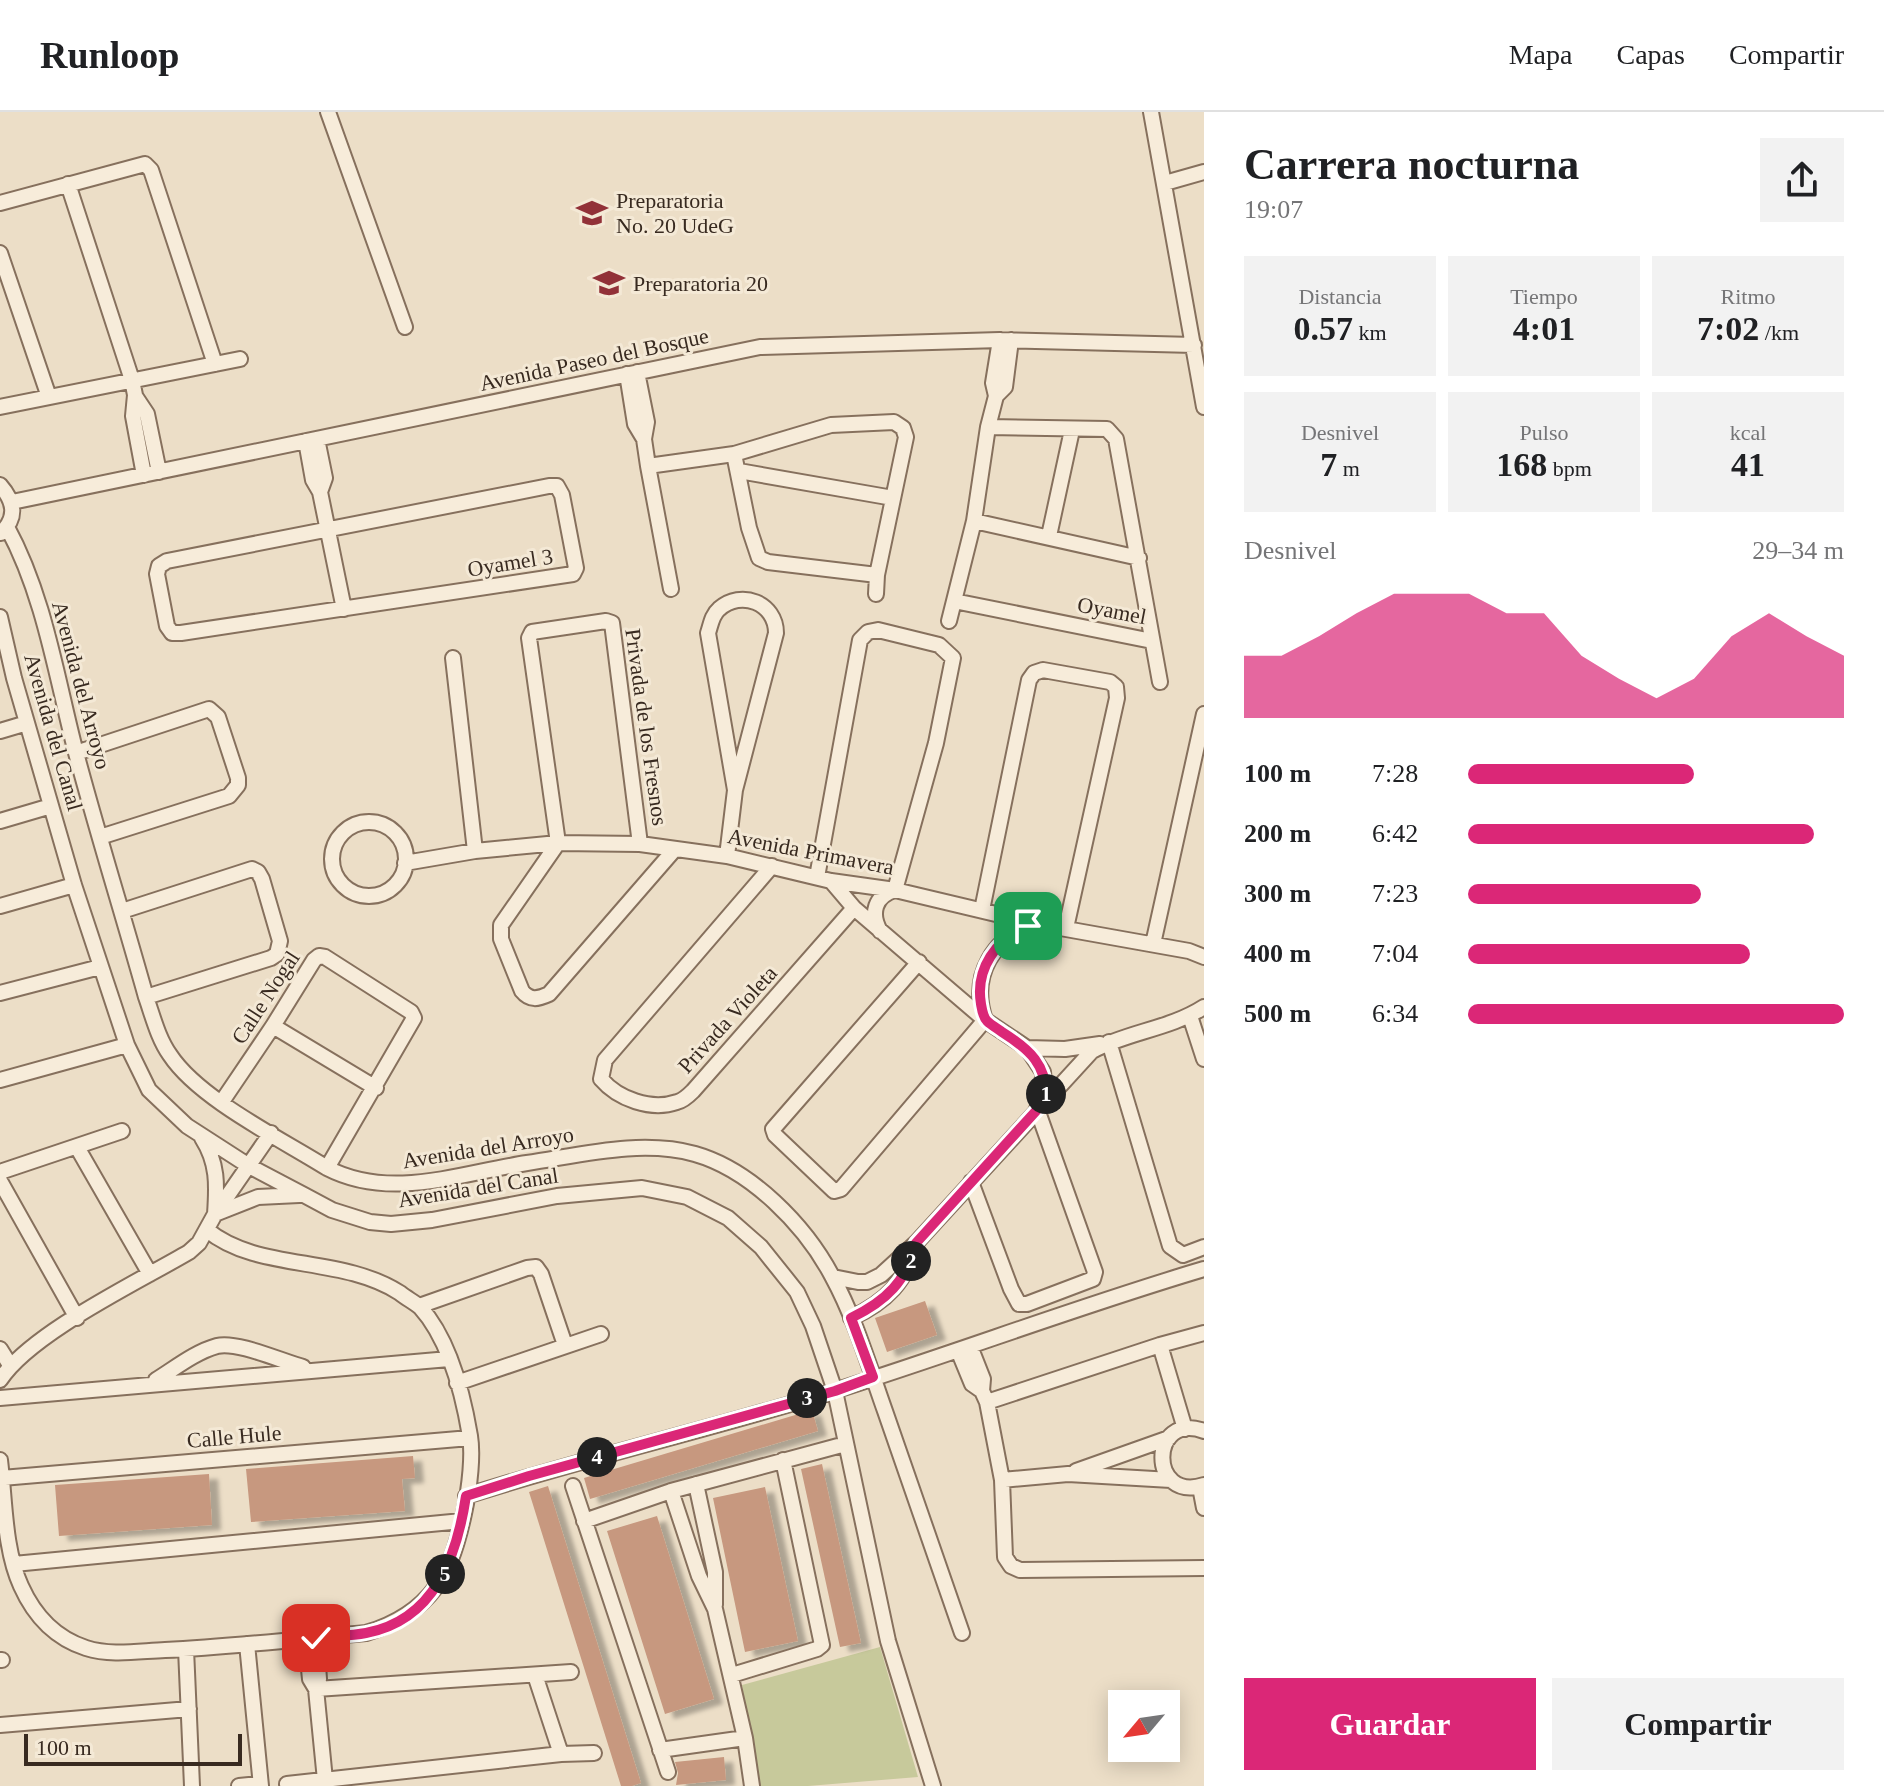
<!DOCTYPE html>
<html lang="es">
<head>
<meta charset="utf-8">
<style>
  body { margin:0; font-family:"Times New Roman",serif; background:#f2f2f2; color:#202124; height:100vh; display:flex; flex-direction:column; font-size:30px; white-space:nowrap }
  * { box-sizing:border-box; margin:0 }
  p { font-size:26px; color:#757577 }
  .icon { flex:none; width:44px; height:44px; fill:none; stroke:currentColor; stroke-width:2; stroke-linecap:round; stroke-linejoin:round }
  .map { position:relative; flex:1; overflow:hidden }
  .drawer { display:flex; flex-direction:column; background:#fff; width:680px }
  .drawer>* { flex:none }
  .needle { width:52px; rotate:241deg }
  .controls { position:absolute; left:1108px; top:1578px; display:grid; gap:16px }
  .controls a { display:grid; place-items:center; width:72px; height:72px; border-radius:0px; background:#fff; box-shadow:0 4px 20px #0003; font-size:40px }
  .scale { position:absolute; left:24px; bottom:20px; width:218px; box-sizing:border-box; padding-left:8px; border:4px solid #382a20; border-top:0; font-size:22px; line-height:28px; white-space:nowrap; color:#382a20; -webkit-text-stroke:6px #f4e9d6; paint-order:stroke }
  .pin { position:absolute; display:grid; place-items:center; width:68px; height:68px; color:#fff; margin:-34px; border-radius:16px; box-shadow:0 4px 12px #0006 }
  .km { position:absolute; width:40px; height:40px; margin:-20px; border-radius:50%; background:#222; color:#fff; font-size:22px; line-height:40px; text-align:center }
  .round { display:grid; place-items:center; flex:none; width:84px; height:84px; border-radius:0px; background:#f2f2f2 }
  .overview { display:flex; align-items:center; justify-content:space-between; height:136px; padding:0 40px }
  h1 { font-size:44px; font-weight:800; line-height:60px }
  .stats { display:grid; grid-template-columns:repeat(3,1fr); gap:12px; height:136px; padding:8px 40px }
  .stats div { display:grid; align-content:center; border-radius:0px; background:#f2f2f2; text-align:center }
  .stats b { font-size:34px; font-weight:800 }
  .stats small { font-size:22px; font-weight:400 }
  .stats p { font-size:22px }
  .chart { height:224px; padding:16px 40px }
  .chart p { display:flex; justify-content:space-between }
  .chart svg { width:100%; height:144px; margin-top:8px; fill:#db2777; opacity:.7 }
  .action { display:flex; gap:16px; margin-top:auto; padding:16px 40px }
  .action a { flex:1; height:92px; border-radius:0px; background:#db2777; color:#fff; font-size:32px; font-weight:800; line-height:92px; text-align:center }
  .action a+a { background:#f2f2f2; color:#202124 }
  ul { padding:0 40px; list-style:none; font-size:26px }
  li { display:grid; grid-template-columns:128px 96px 1fr; align-items:center; height:60px }
  li i { height:20px; border-radius:10px; background:#db2777 }
  header { display:flex; align-items:center; gap:48px; box-sizing:border-box; height:112px; padding:0 40px; background:#fff; border-bottom:2px solid #e0e0e0 }
  header strong { font-size:38px }
  nav { display:flex; gap:44px; margin-inline-start:auto; font-size:28px }
  main { display:flex; flex:1; min-height:0 }
  .map>svg:first-child { display:block }
  .green { fill:#c7c99b }
  .building { fill:#c7987f; filter:url(#shadow) }
  .lines { fill:none; stroke-linecap:round; stroke-linejoin:round }
  .minor-casing { stroke:#86705d; stroke-width:18 }
  .minor { stroke:#f7ecda; stroke-width:14 }
  .route-casing { stroke:#fff; stroke-width:16 }
  .route { stroke:#db2777; stroke-width:10 }
  .labels { text-anchor:middle; stroke-width:6; stroke-linejoin:round; paint-order:stroke }
  .poi-label { font-size:22px; fill:#382a20; stroke:#f4e9d6; text-anchor:start }
  .street-label { font-size:22px; fill:#382a20; stroke:#f4e9d6 }
</style>
</head>
<body>
<header>
<strong>Runloop</strong>
<nav><a>Mapa</a><a>Capas</a><a>Compartir</a></nav>
</header>
<main>
<div class="map">
<svg width="1204" height="1674" viewBox="0 0 1204 1674">
  <defs>
    <filter id="shadow"><feDropShadow dx="9" dy="5" stdDeviation="2" flood-color="#0004"/></filter>
  </defs>
  <rect width="100%" height="100%" fill="#ecdec7"/>
  <path class="green" d="M880,1535L918,1665L808,1674H757L742,1573Z"/>
  <path class="building" d="M925,1189L937,1223L887,1240L875,1206Z
    M812,1298L818,1319L590,1387L584,1366Z
    M413,1344L415,1366L402,1367L405,1399L251,1410L246,1357Z
    M822,1352L861,1531L840,1535L801,1357Z
    M209,1362L212,1413L59,1424L55,1373Z
    M548,1374L641,1671L632,1674H621L529,1380Z
    M765,1375L798,1529L745,1540L713,1386Z
    M657,1404L714,1587L665,1602L607,1419Z
    M724,1645L726,1668L676,1673L678,1661L675,1650Z"/>
  <g class="lines">
    <defs>
      <path id="minor" d="M328,0L405,215
        M1151,0L1204,295
        M1165,71L1204,60
        M68,72L132,268L135,283L133,304L144,363
        M0,91L145,52L151,58L215,252
        M0,141L49,285
        M637,260L647,310L644,327L648,354L671,477
        M627,262L635,312L644,327
        M135,284L147,302L159,360
        M996,284L993,271L1000,228
        M0,295L240,247
        M988,315L1107,317L1116,327L1160,570
        M317,327L325,366L320,380
        M306,329L313,368L320,380L344,497
        M734,342L749,416L759,446L768,450L877,463
        M648,354L734,342L831,313L894,310L903,316L906,325L877,463L876,482
        M739,359L893,386
        M0,373C14,389 18,405 1,421
        M549,374H557L562,383L576,456L573,462L181,521H172L167,514L157,462L159,454L167,449Z
        M12,390L760,235L1000,228L1194,233
        M974,409L1139,446
        M7,415C44,483 56,563 75,637C97,720 123,803 146,885C153,905 158,926 170,943C199,987 281,1027 327,1056C391,1089 460,1061 527,1051C581,1043 641,1027 695,1042C751,1058 805,1113 832,1164C855,1206 869,1254 885,1299C910,1373 936,1447 962,1521
        M1049,424L1072,318
        M954,489L1152,529
        M0,505L14,566L74,773L127,933L149,978L187,1014L249,1054L304,1083L332,1098L370,1110L391,1112L432,1108L557,1084L642,1076L687,1085L728,1106L761,1135L797,1180L813,1214L835,1279L888,1529L933,1674
        M949,509L974,409L988,315L996,284L1005,275L1011,228
        M453,546L475,739
        M0,619L27,611
        M76,641L209,597L218,605L238,666V673L229,684L100,725
        M0,709L51,694
        M332 747a37 37 0 1 1 74 0a37 37 0 1 1-74 0Z
        M640,732L612,511L606,509L532,520L529,526L558,731L501,813V827L522,879C530,889 538,887 549,882L675,737
        M727,744L735,678L776,521C776,491 741,477 719,497C712,503 711,512 708,521L735,678
        M405,751L475,739L558,731L640,732L727,744L831,769L895,778L1038,812L1189,839L1204,845
        M772,754L605,948L601,967C618,987 651,999 677,990C682,989 689,983 693,979L854,796
        M817,765L860,528L868,520L878,518L939,533L953,546L936,631L895,778C875,784 870,801 880,819
        M831,769L854,796L985,908L1027,936L1043,960L1046,988
        M0,794L74,773
        M982,798L1029,568L1034,561L1043,558L1110,570L1116,575L1117,586L1066,816
        M122,799L252,757L258,760L262,767L280,829L277,842L271,846L146,885
        M1153,832L1204,602
        M919,850L773,1017L775,1023L834,1079L841,1077L985,908C970,864 993,823 1038,812
        M0,881L100,855
        M1190,904L1204,947
        M273,914L376,976
        M1109,930L1170,1134L1183,1143L1204,1135
        M1027,936L1065,937L1100,932
        M0,968L127,933
        M221,991L273,914L314,848L319,844L325,845L411,900L414,906L327,1056
        M202,1026C218,1051 217,1073 215,1102
        M77,1035L150,1162
        M0,1060L122,1019
        M0,1069L77,1206
        M971,1070L1011,1177L1019,1192H1027L1093,1167L1095,1160L1037,997
        M215,1102L258,1085L299,1083
        M833,1165L858,1170H867L881,1163L916,1131L1092,939C1127,920 1170,917 1204,895
        M419,1194L527,1156L536,1155L541,1162L565,1233
        M851,1206C886,1190 907,1169 916,1131
        M1160,1233L1185,1317
        M970,1234L983,1267L982,1279
        M0,1237L10,1253
        M958,1238L972,1272L982,1279L987,1290L1002,1368L1005,1445L1011,1454L1020,1458L1204,1456
        M0,1268C31,1221 138,1170 189,1140L199,1131L215,1102L271,1021
        M156,1268C174,1257 195,1240 217,1234C237,1229 281,1249 303,1255
        M457,1271L601,1222
        M0,1286L449,1247
        M987,1290L1160,1233L1204,1221
        M1204,1319C1149,1299 1148,1391 1204,1373
        M0,1348C5,1388 4,1437 21,1474C34,1503 55,1526 86,1536C111,1544 139,1539 165,1538C232,1535 299,1527 366,1521C393,1513 419,1498 436,1475C459,1446 476,1360 470,1324C463,1282 450,1228 420,1195C414,1190 406,1186 400,1181C341,1143 258,1160 207,1118
        M1076,1359L1169,1326
        M2,1366L470,1326
        M1002,1368L1068,1362L1171,1368
        M696,1372L715,1460V1493
        M573,1374L668,1660
        M1200,1375L1204,1396
        M671,1379L699,1464L715,1497L745,1626L752,1674
        M466,1384C588,1345 712,1317 834,1279C958,1240 1079,1194 1204,1157
        M584,1409L671,1379L838,1334
        M14,1452L462,1409
        M316,1526L319,1567L316,1577L325,1668
        M306,1527L310,1567L316,1577
        M247,1532L261,1674
        M186,1537L192,1674
        M0,1548H2
        M535,1563L561,1642
        M732,1563L817,1537L822,1533L783,1348
        M316,1577L571,1560
        M0,1613L189,1597
        M660,1638L745,1626
        M287,1672L561,1642L594,1641
        M239,1674L260,1672"/>
    </defs>
    <use href="#minor" class="minor-casing"/>
    <use href="#minor" class="minor"/>
  </g>
  <g class="lines">
    <defs>
      <path id="route" d="M316,1526C332,1524 350,1524 366,1521C435,1508 457,1444 466,1384L529,1364L835,1279L873,1265L851,1206C886,1189 907,1169 916,1131L1046,988C1048,953 1029,937 1002,920C998,917 991,913 987,909C983,905 982,898 981,892C975,857 996,827 1028,814"/>
    </defs>
    <use href="#route" class="route-casing"/>
    <use href="#route" class="route"/>
  </g>
  <defs>
    <symbol id="university-bare" viewBox="-9 -9 18 18"><path d="M0-5L7-2L0 1L-7-2ZM-4 1L0 2.5L4 1V4Q0 6-4 4Z" fill="#923138" stroke="#f4e9d6" stroke-width="2.5" paint-order="stroke"/></symbol>
    <symbol id="school-bare" viewBox="-9 -9 18 18"><path d="M0-5L7-2L0 1L-7-2ZM-4 1L0 2.5L4 1V4Q0 6-4 4Z" fill="#923138" stroke="#f4e9d6" stroke-width="2.5" paint-order="stroke"/></symbol>
  </defs>
  <g fill-rule="evenodd">
    <use href="#university-bare" x="570" y="79" width="44" height="44"/>
    <use href="#school-bare" x="587" y="149" width="44" height="44"/>
  </g>
  <g class="labels">
    <g class="poi-label">
      <text x="616" y="96">Preparatoria<tspan x="616" dy="25">No. 20 UdeG</tspan></text>
      <text x="633" y="179">Preparatoria 20</text>
    </g>
    <g class="street-label">
      <text transform="translate(594 247) rotate(-12)" y="8">Avenida Paseo del Bosque</text>
      <text transform="translate(510 450) rotate(-9)" y="8">Oyamel 3</text>
      <text transform="translate(1112 498) rotate(11)" y="8">Oyamel</text>
      <text transform="translate(82 573) rotate(75)" y="8">Avenida del Arroyo</text>
      <text transform="translate(647 615) rotate(82)" y="8">Privada de los Fresnos</text>
      <text transform="translate(54 620) rotate(74)" y="8">Avenida del Canal</text>
      <text transform="translate(811 739) rotate(11)" y="8">Avenida Primavera</text>
      <text transform="translate(265 885) rotate(-57)" y="8">Calle Nogal</text>
      <text transform="translate(727 907) rotate(-48)" y="8">Privada Violeta</text>
      <text transform="translate(488 1035) rotate(-9)" y="8">Avenida del Arroyo</text>
      <text transform="translate(478 1075) rotate(-9)" y="8">Avenida del Canal</text>
      <text transform="translate(234 1324) rotate(-5)" y="8">Calle Hule</text>
    </g>
  </g>
</svg>
<div class="controls">
<a><svg class="needle" viewBox="-14 -14 28 28"><path d="M0-13l5 13h-10z" fill="#e53935"/><path d="M0 13l5-13h-10z" fill="#757577"/></svg></a>
</div>
<div class="scale">100 m</div>
<div class="pin" style="left:1028px;top:814px;background:#1e9e55"><svg class="icon" aria-label="arrive" viewBox="0 0 24 24"><path d="M6 21V4h12l-3 4 3 4H6"/></svg></div>
<div class="pin" style="left:316px;top:1526px;background:#d93025"><svg class="icon" aria-label="check" viewBox="0 0 24 24"><path d="M5 12l5 5 9-10"/></svg></div>
<b class="km" style="left:1046px;top:982px">1</b>
<b class="km" style="left:911px;top:1149px">2</b>
<b class="km" style="left:807px;top:1286px">3</b>
<b class="km" style="left:597px;top:1345px">4</b>
<b class="km" style="left:445px;top:1462px">5</b>
</div>
<section class="drawer">
<div class="overview"><div><h1>Carrera nocturna</h1><p>19:07</p></div><a class="round"><svg class="icon" aria-label="share" viewBox="0 0 24 24"><path d="M12 15V3M7 8l5-5 5 5M5 13v7h14v-7"/></svg></a></div>
<div class="stats">
<div><p>Distancia</p><b>0.57<small> km</small></b></div>
<div><p>Tiempo</p><b>4:01</b></div>
<div><p>Ritmo</p><b>7:02<small> /km</small></b></div>
</div>
<div class="stats">
<div><p>Desnivel</p><b>7<small> m</small></b></div>
<div><p>Pulso</p><b>168<small> bpm</small></b></div>
<div><p>kcal</p><b>41</b></div>
</div>
<div class="chart"><p><span>Desnivel</span>29–34 m</p>
<svg viewBox="0 0 160 44" preserveAspectRatio="none"><path d="M0 44V25L10 25L20 19L30 12L40 6L50 6L60 6L70 12L80 12L90 25L100 32L110 38L120 32L130 19L140 12L150 19L160 25V44z"/></svg>
</div>
<ul>
<li><b>100 m</b>7:28<i style="width:60%"></i></li>
<li><b>200 m</b>6:42<i style="width:92%"></i></li>
<li><b>300 m</b>7:23<i style="width:62%"></i></li>
<li><b>400 m</b>7:04<i style="width:75%"></i></li>
<li><b>500 m</b>6:34<i style="width:100%"></i></li>
</ul>
<div class="action"><a>Guardar</a><a>Compartir</a></div>
</section>
</main>
</body>
</html>
